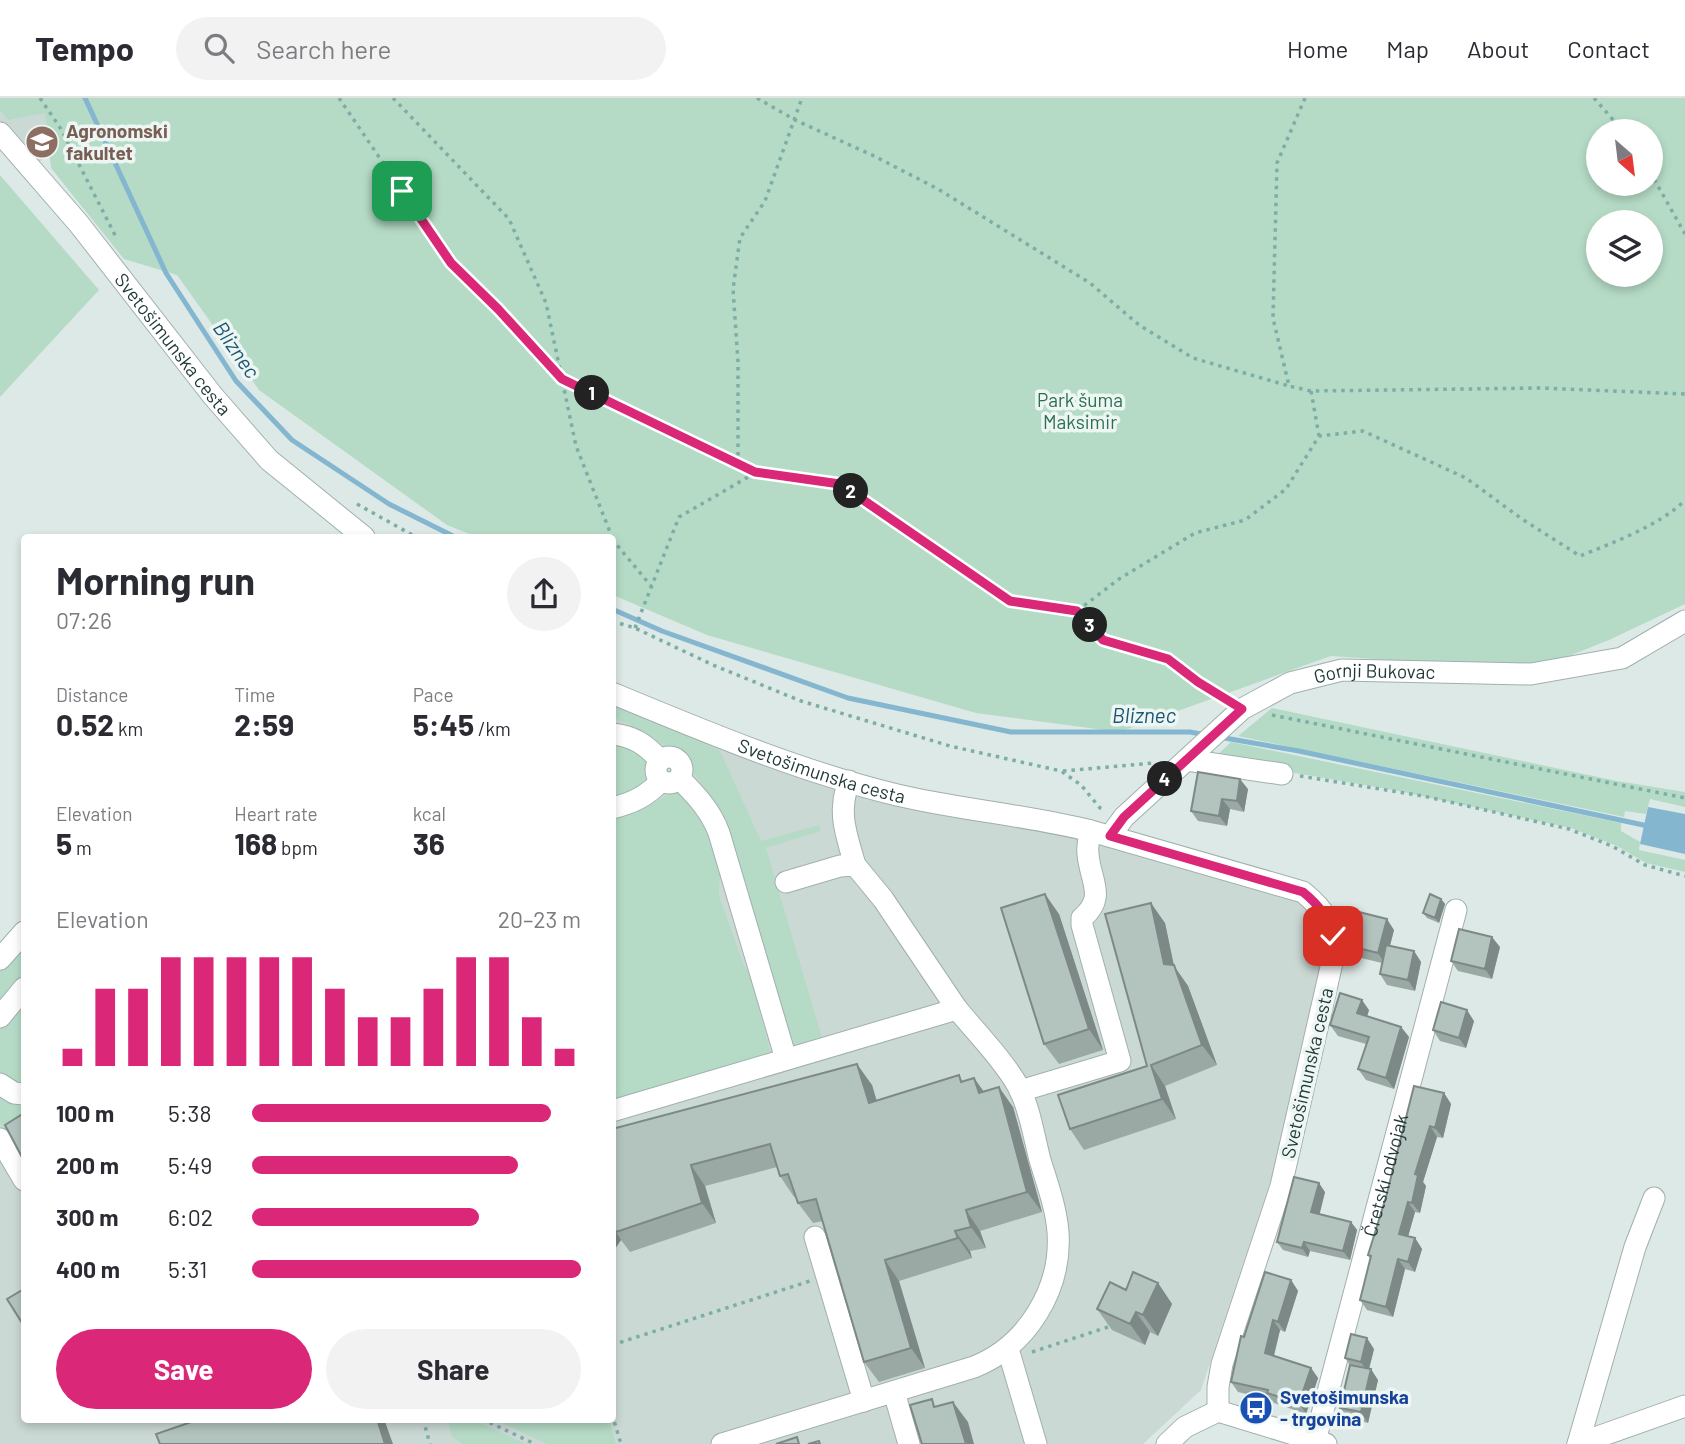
<!DOCTYPE html>
<html lang="en">
<head>
<meta charset="utf-8">
<style>
  body { margin:0; font-family:Barlow,sans-serif; background:#f2f2f3; color:#2b2b33; height:100vh; display:flex; flex-direction:column; font-size:26px; white-space:nowrap }
  * { box-sizing:border-box; margin:0 }
  p { font-size:23px; color:#7c7c81 }
  .icon { flex:none; width:38px; height:38px; fill:none; stroke:currentColor; stroke-width:2; stroke-linecap:round; stroke-linejoin:round }
  .map { position:relative; flex:1; overflow:hidden }
  .side { position:absolute; left:21px; top:436px; width:595px; height:889px; display:flex; flex-direction:column; background:#fff; border-radius:7px; box-shadow:0 4px 10px #0003 }
  .side>* { flex:none }
  .needle { width:46px; rotate:152deg }
  .buttons { position:absolute; left:1586px; top:21px; display:grid; gap:14px }
  .buttons a { display:grid; place-items:center; width:77px; height:77px; border-radius:50%; background:#fff; box-shadow:0 4px 10px #0003; font-size:35px }
  .pin { position:absolute; display:grid; place-items:center; width:60px; height:60px; color:#fff; margin:-30px; border-radius:14px; box-shadow:0 4px 10px #0006 }
  .km { position:absolute; width:35px; height:35px; margin:-18px; border-radius:50%; background:#222; color:#fff; font-size:19px; line-height:35px; text-align:center }
  .round { display:grid; place-items:center; flex:none; width:74px; height:74px; border-radius:37px; background:#f2f2f3 }
  .head { display:flex; align-items:center; justify-content:space-between; height:119px; padding:0 35px }
  h1 { font-size:38px; font-weight:700; line-height:52px }
  .stats { display:grid; grid-template-columns:repeat(3,1fr); gap:10px; height:119px; padding:7px 35px }
  .stats div { display:grid; align-content:center }
  .stats b { font-size:30px; font-weight:700 }
  .stats small { font-size:19px; font-weight:400 }
  .stats p { font-size:19px }
  .chart { height:196px; padding:14px 35px }
  .chart p { display:flex; justify-content:space-between }
  .chart svg { width:100%; height:126px; margin-top:7px; stroke:#db2777; stroke-width:6 }
  .primary-button { display:flex; gap:14px; margin-top:auto; padding:14px 35px }
  .primary-button a { flex:1; height:80px; border-radius:42px; background:#db2777; color:#fff; font-size:28px; font-weight:700; line-height:80px; text-align:center }
  .primary-button a+a { background:#f2f2f3; color:#2b2b33 }
  ul { padding:0 35px; list-style:none; font-size:23px }
  li { display:grid; grid-template-columns:112px 84px 1fr; align-items:center; height:52px }
  li i { height:18px; border-radius:9px; background:#db2777 }
  header { display:flex; align-items:center; gap:42px; box-sizing:border-box; height:98px; padding:0 35px; background:#fff; border-bottom:2px solid #e1e1e2 }
  header strong { font-size:33px }
  nav { display:flex; gap:38px; margin-inline-start:auto; font-size:24px }
  .search { width:490px; height:63px; background:#f2f2f3; display:flex; align-items:center; gap:18px; box-sizing:border-box; padding:0 24px; border-radius:38px; color:#7c7c81; font-size:26px }
  .map>svg:first-child { display:block }
  .built { fill:#cbd9d5 }
  .green { fill:#b5dbc6; fill-rule:evenodd }
  .water { fill:#84b6cf }
  .lines { fill:none; stroke-linecap:round; stroke-linejoin:round }
  .stream { stroke:#84b6cf; stroke-width:5 }
  .minor-casing { stroke:#a0b0ae; stroke-width:23 }
  .path { stroke:#7dada6; stroke-width:3.5; stroke-dasharray:3.5 5; stroke-linecap:butt }
  .minor { stroke:#fff; stroke-width:21 }
  .wall { fill:#9aa9a4 }
  .shaded-wall { fill:#7d8986 }
  .building { fill:#b3c4bf; stroke:#7d8986; stroke-width:2 }
  .route-casing { stroke:#fff; stroke-width:14 }
  .route { stroke:#db2777; stroke-width:9 }
  .labels { text-anchor:middle; stroke-width:7; stroke-linejoin:round; paint-order:stroke }
  .education-label { font-size:19px; font-weight:bold; fill:#785e54; stroke:#edf6f3; text-anchor:start }
  .street-label { font-size:19px; fill:#1f3836; stroke:#edf6f3 }
  .park-label { font-size:19px; fill:#2a6f50; stroke:#edf6f3 }
  .transit-label { font-size:19px; font-weight:bold; fill:#164399; stroke:#edf6f3; text-anchor:start }
  .water-label { font-size:21px; font-style:italic; fill:#1a5573; stroke:#edf6f3 }
</style>
</head>
<body>
<header>
<strong>Tempo</strong>
<div class="search"><svg class="icon" aria-label="search" viewBox="0 0 24 24"><circle cx="10" cy="10" r="6"/><path d="M15 15l6 6"/></svg>Search here</div>
<nav><a>Home</a><a>Map</a><a>About</a><a>Contact</a></nav>
</header>
<div class="map">
<svg width="1685" height="1346" viewBox="0 0 1685 1346">
  <rect width="100%" height="100%" fill="#dde9e6"/>
  <path class="built" d="M0,0H81L90,25L39,64L0,23Z
    M613,602L814,679L1132,751L1301,801L1319,816L1328,852L1287,1033L1201,1292L1143,1346H0V870L24,844V1321H612Z"/>
  <path class="green" d="M0,0H1685V506L1609,542L1534,572L1331,558L1119,634L976,615L707,537L613,497L612,439H477L447,427L259,292L177,177L124,161L51,70L45,15L8,22L0,12ZM1598,33H1650V86H1598ZM1598,124H1650V177H1598Z
    M0,77L99,192L0,299Z
    M613,600L720,653L761,743L819,727L821,733L766,750L823,943L789,952L720,716C692,663 666,644 613,619Z
    M1272,610L1617,683L1685,694V709L1650,701L1646,716L1625,713L1624,719L1238,638Z
    M1231,644L1621,725V733L1640,744L1639,752L1685,762V774L1646,765L1617,748L1571,730L1394,692L1213,661Z
    M613,646C634,649 652,659 651,683L613,703Z
    M675,692L680,694L708,727L720,772L719,798L743,865L750,877L771,956L613,1003V720L642,712Z
    M24,846V876L0,905V873Z
    M24,904V990L0,977V932Z
    M0,998L24,1006V1067L0,1025Z
    M447,1321H473L526,1346H462L452,1338Z
    M494,1321H609L616,1346H547Z"/>
  <path class="water" d="M1648,709L1685,716V756L1640,746Z"/>
  <g class="lines">
    <path class="stream" d="M85,0L166,175L236,283L292,342L389,406L455,439
      M612,511L662,533L848,600L1011,634H1190L1206,637
      M1219,639L1299,653L1648,728"/>
    <defs>
      <g id="minor">
        <path id="s1" d="M0,35L79,126L213,298L269,362L364,439"/>
        <path id="s2" d="M612,595C706,634 799,673 897,697C961,712 1027,717 1091,733L1303,794C1326,813 1333,825 1334,856L1281,1088L1222,1266L1218,1289V1313"/>
        <path d="M612,636C634,638 646,647 660,662"/>
        <circle cx="669" cy="672" r="13"/>
        <path d="M1187,662L1282,676"/>
        <path d="M680,681C696,697 711,713 719,735L786,961"/>
        <path d="M849,683C837,715 846,735 855,767"/>
        <path d="M612,710C633,705 647,698 661,683"/>
        <path id="s3" d="M1110,738L1124,719L1242,611L1290,585L1342,572L1531,576L1622,560L1685,523"/>
        <path d="M786,784L840,768L855,767L883,801L957,911"/>
        <path d="M0,861L24,834"/>
        <path d="M0,919L24,890"/>
        <path d="M0,986L14,995L24,996"/>
        <path d="M1020,993L1120,963L1082,827V820C1107,799 1090,783 1088,756C1087,749 1089,740 1091,733"/>
        <path d="M612,1013L957,911C976,934 1005,964 1019,990C1030,1011 1034,1039 1040,1062C1047,1085 1056,1109 1058,1134C1062,1191 1027,1248 974,1269L722,1346"/>
        <path d="M0,1041L24,1082"/>
        <path d="M815,1139L864,1303"/>
        <path d="M1008,1251L1036,1346"/>
        <path d="M894,1294L909,1346"/>
        <path d="M1218,1313L1326,1346"/>
        <path id="s4" d="M1315,1343L1456,812"/>
        <path d="M1167,1346L1185,1329L1218,1313"/>
        <path d="M1578,1346L1635,1149L1654,1100"/>
        <path d="M1578,1346L1685,1308"/>
      </g>
    </defs>
    <use href="#minor" class="minor-casing"/>
    <path class="path" d="M40,0L61,31L117,141
      M339,0L451,165L498,211L562,281L755,375L840,386L1010,503L1077,513L1119,481L1195,435L1245,422L1286,391L1319,338L1363,333L1466,380L1522,421L1580,458C1612,445 1661,427 1685,402
      M393,0L509,121L546,205L576,348L612,439
      M757,0L795,22L874,58L938,91L1090,185L1139,227L1193,260L1289,288
      M1305,0L1277,65L1273,220L1289,288L1311,293L1541,290L1685,296
      M1594,0L1623,33
      M1650,74L1685,136
      M1311,293L1319,338
      M738,366V264L733,191L740,140L765,103L802,0
      M357,406L416,439
      M612,441L651,488
      M1077,513L1103,542L1168,561L1198,584L1226,601
      M612,523L635,530L713,567L801,603L950,648L1061,673L1081,687L1100,710L1106,712
      M635,530L679,419L755,375
      M1272,617L1685,700
      M1063,673L1153,665
      M1300,678L1423,698L1569,731L1612,748L1645,767L1685,778
      M612,1247L810,1183
      M1032,1254L1108,1229
      M612,1316L621,1346
      M423,1321L430,1346
      M482,1321L535,1346"/>
    <use href="#minor" class="minor"/>
  </g>
  <path class="wall" d="M1248,691L1244,714L1230,711L1227,728L1198,723L1191,713Z
    M1441,801L1445,806L1439,825L1427,820L1423,815Z
    M1059,816L1103,952L1059,966L1044,946Z
    M1165,825L1174,868L1188,888L1217,967L1165,988L1176,1021L1084,1052L1070,1031L1147,968Z
    M1394,832L1390,848L1414,853L1421,864L1415,893L1387,887L1380,876L1382,865L1357,859L1350,848Z
    M1500,849L1492,881L1458,873L1451,863Z
    M1369,912L1367,918L1401,929L1409,939L1394,991L1366,982L1358,971L1366,946L1338,938L1330,927Z
    M1474,923L1466,950L1440,943L1433,932Z
    M959,977L963,984L974,980L984,994L1013,1009L1042,1114L980,1133L986,1150L970,1153L972,1160L899,1183L925,1270L879,1284L864,1264L823,1123L813,1125L798,1105L796,1098L794,1099L780,1078L777,1069L705,1088L716,1125L630,1154L621,1142L612,1155V1031L872,987L877,1003Z
    M1444,995L1451,1006L1443,1040L1437,1039L1423,1084L1426,1088L1420,1115L1415,1114L1408,1138L1415,1140L1422,1151L1415,1174L1405,1171L1393,1219L1367,1212L1360,1202L1370,1161L1368,1157Z
    M1325,1094L1319,1116L1351,1124L1357,1132L1350,1162L1310,1153L1308,1159L1283,1152L1277,1144Z
    M1291,1182L1298,1193L1285,1234L1280,1232L1274,1258L1311,1270L1318,1280L1306,1316L1274,1305L1272,1302L1238,1294L1231,1284Z
    M1158,1185L1172,1206L1158,1238L1150,1234L1145,1247L1112,1232L1097,1211L1126,1192Z
    M1374,1251L1369,1271L1378,1282L1368,1325L1347,1320L1340,1310L1350,1267L1345,1260Z"/>
  <path class="shaded-wall" d="M1240,681L1248,691L1244,714L1237,703Z
    M1222,701L1230,711L1227,728L1219,718Z
    M1045,796L1059,816L1103,952L1089,931Z
    M1441,801L1445,806L1439,825L1435,820Z
    M1151,805L1165,825L1174,868L1188,888L1217,967L1202,947L1164,866Z
    M1387,821L1394,832L1385,866L1378,855Z
    M1492,839L1500,849L1492,881L1485,871Z
    M1414,853L1421,864L1415,893L1408,882Z
    M1362,902L1369,912L1365,925L1357,915Z
    M1467,912L1474,923L1466,950L1459,940Z
    M1401,929L1409,939L1394,991L1386,980Z
    M857,966L872,987L883,1026L869,1005Z
    M1151,967L1165,988L1176,1021L1162,1001Z
    M974,980L989,1001L979,995Z
    M999,989L1013,1009L1042,1114L1027,1094Z
    M1444,995L1451,1006L1443,1040L1435,1030Z
    M1430,1028L1437,1039L1423,1084L1426,1088L1420,1115L1412,1105L1415,1076Z
    M691,1067L705,1088L716,1125L702,1105Z
    M1319,1085L1325,1094L1318,1123L1311,1114Z
    M1408,1104L1415,1114L1406,1146L1399,1136Z
    M966,1112L980,1133L986,1150L971,1129Z
    M612,1119L616,1134L621,1142L612,1155Z
    M1351,1124L1357,1132L1350,1162L1343,1153Z
    M955,1133L970,1153L972,1160L958,1140Z
    M1415,1140L1422,1151L1415,1174L1408,1164Z
    M1304,1144L1310,1153L1308,1159L1302,1150Z
    M1398,1161L1405,1171L1393,1219L1386,1209Z
    M885,1162L899,1183L925,1270L911,1250Z
    M1291,1182L1298,1193L1285,1234L1278,1224Z
    M1158,1185L1172,1206L1158,1238L1143,1217Z
    M1136,1214L1150,1234L1145,1247L1130,1226Z
    M1273,1222L1280,1232L1272,1265L1265,1255Z
    M1367,1240L1374,1251L1368,1275L1361,1264Z
    M1311,1270L1318,1280L1306,1316L1299,1305Z
    M1371,1271L1378,1282L1368,1325L1361,1314Z
    M953,1304L968,1324L974,1346H966Z
    M377,1321H384L393,1346H385Z"/>
  <path class="building" d="M1198,674L1240,681L1237,703L1222,701L1219,718L1191,713Z
    M1045,796L1089,931L1044,946L1001,810Z
    M1430,796L1441,801L1435,820L1423,815Z
    M1151,805L1164,866L1174,867L1202,947L1151,967L1162,1001L1070,1031L1058,997L1147,968L1105,816Z
    M1359,814L1387,821L1378,855L1350,848Z
    M1459,831L1492,839L1485,871L1451,863Z
    M1386,847L1414,853L1408,882L1380,876Z
    M1340,895L1362,902L1357,915L1401,929L1386,980L1358,971L1369,939L1330,927Z
    M1441,904L1467,912L1459,940L1433,932Z
    M857,966L869,1005L959,977L961,984L974,980L979,995L999,989L1027,1094L966,1112L971,1129L955,1133L958,1140L885,1162L911,1250L864,1264L816,1101L798,1105L788,1076L780,1078L770,1046L691,1067L702,1105L616,1134L612,1123V1031Z
    M1414,988L1444,995L1435,1030L1430,1028L1415,1076L1418,1077L1412,1105L1408,1104L1399,1136L1415,1140L1408,1164L1398,1161L1386,1209L1360,1202L1371,1158L1368,1157L1386,1099Z
    M24,1015V1063L5,1027Z
    M1294,1079L1319,1085L1311,1114L1351,1124L1343,1153L1304,1144L1302,1150L1277,1144Z
    M1133,1174L1158,1185L1143,1217L1136,1214L1130,1226L1097,1211L1110,1184L1126,1192Z
    M1265,1174L1291,1182L1278,1224L1273,1222L1265,1255L1311,1270L1299,1305L1267,1295L1268,1292L1231,1284L1241,1238L1244,1239Z
    M24,1191V1228L7,1201Z
    M1351,1236L1367,1240L1361,1264L1345,1260Z
    M1350,1267L1371,1271L1361,1314L1340,1310Z
    M932,1301L934,1309L953,1304L966,1346H922L910,1307Z
    M200,1321H377L385,1346H160L156,1336Z
    M797,1339L799,1346H776Z
    M819,1343L820,1346H808Z"/>
  <g class="lines">
    <defs>
      <path id="route" d="M402,93L451,165L498,211L562,281L755,374L840,386L1010,503L1077,513L1103,542L1168,561L1198,584L1242,611L1124,719L1110,738L1303,794C1319,807 1327,818 1333,838"/>
    </defs>
    <use href="#route" class="route-casing"/>
    <use href="#route" class="route"/>
  </g>
  <defs>
    <symbol id="university-disc" viewBox="-11 -11 22 22"><circle r="9.5" fill="#8d6e63" stroke="#edf6f3"/><path d="M0-5L7-2L0 1L-7-2ZM-4 1L0 2.5L4 1V4Q0 6-4 4Z" fill="#fff"/></symbol>
    <symbol id="bus-disc" viewBox="-11 -11 22 22"><circle r="9.5" fill="#1a4fb4" stroke="#edf6f3"/><path d="M-5-6H5V4H4V6H2V4H-2V6H-4V4H-5ZM-3.5-4V0h7V-4ZM-3.5 1.2v1.5H-2V1.2ZM2 1.2v1.5H3.5V1.2Z" fill="#fff"/></symbol>
  </defs>
  <g fill-rule="evenodd">
    <use href="#university-disc" x="23" y="25" width="38" height="38"/>
    <use href="#bus-disc" x="1237" y="1291" width="38" height="38"/>
  </g>
  <g class="labels">
    <g class="education-label">
      <text x="66" y="40">Agronomski<tspan x="66" dy="22">fakultet</tspan></text>
    </g>
    <g class="street-label">
      <text dy="7" stroke="none"><textPath href="#s1" startOffset="273">Svetošimunska cesta</textPath></text>
      <text dy="7" stroke="none"><textPath href="#s3" startOffset="324">Gornji Bukovac</textPath></text>
      <text dy="7" stroke="none"><textPath href="#s2" startOffset="224">Svetošimunska cesta</textPath></text>
      <text transform="translate(1307 975) rotate(-77)" y="7">Svetošimunska cesta</text>
      <text dy="7" stroke="none"><textPath href="#s4" startOffset="275">Čretski odvojak</textPath></text>
    </g>
    <g class="park-label">
      <text x="1080" y="309">Park šuma<tspan x="1080" dy="22">Maksimir</tspan></text>
    </g>
    <g class="transit-label">
      <text x="1280" y="1306">Svetošimunska<tspan x="1280" dy="22">- trgovina</tspan></text>
    </g>
    <g class="water-label">
      <text transform="translate(236 252) rotate(55)" y="7">Bliznec</text>
      <text x="1144" y="625">Bliznec</text>
    </g>
  </g>
</svg>
<div class="buttons">
<a><svg class="needle" viewBox="-14 -14 28 28"><path d="M0-13l5 13h-10z" fill="#e53935"/><path d="M0 13l5-13h-10z" fill="#7c7c81"/></svg></a>
<a><svg class="icon" aria-label="layers" viewBox="0 0 24 24"><path d="M12 4l9 5-9 5-9-5zM3 14l9 5 9-5"/></svg></a>
</div>
<div class="pin" style="left:402px;top:93px;background:#1e9e55"><svg class="icon" aria-label="arrive" viewBox="0 0 24 24"><path d="M6 21V4h12l-3 4 3 4H6"/></svg></div>
<div class="pin" style="left:1333px;top:838px;background:#d93025"><svg class="icon" aria-label="check" viewBox="0 0 24 24"><path d="M5 12l5 5 9-10"/></svg></div>
<b class="km" style="left:592px;top:295px">1</b>
<b class="km" style="left:851px;top:393px">2</b>
<b class="km" style="left:1090px;top:527px">3</b>
<b class="km" style="left:1165px;top:681px">4</b>
<section class="side">
<div class="head"><div><h1>Morning run</h1><p>07:26</p></div><a class="round"><svg class="icon" aria-label="share" viewBox="0 0 24 24"><path d="M12 15V3M7 8l5-5 5 5M5 13v7h14v-7"/></svg></a></div>
<div class="stats">
<div><p>Distance</p><b>0.52<small> km</small></b></div>
<div><p>Time</p><b>2:59</b></div>
<div><p>Pace</p><b>5:45<small> /km</small></b></div>
</div>
<div class="stats">
<div><p>Elevation</p><b>5<small> m</small></b></div>
<div><p>Heart rate</p><b>168<small> bpm</small></b></div>
<div><p>kcal</p><b>36</b></div>
</div>
<div class="chart"><p><span>Elevation</span>20–23 m</p>
<svg viewBox="0 0 160 44" preserveAspectRatio="none"><path d="M5 44V38M15 44V17M25 44V17M35 44V6M45 44V6M55 44V6M65 44V6M75 44V6M85 44V17M95 44V27M105 44V27M115 44V17M125 44V6M135 44V6M145 44V27M155 44V38"/></svg>
</div>
<ul>
<li><b>100 m</b>5:38<i style="width:91%"></i></li>
<li><b>200 m</b>5:49<i style="width:81%"></i></li>
<li><b>300 m</b>6:02<i style="width:69%"></i></li>
<li><b>400 m</b>5:31<i style="width:100%"></i></li>
</ul>
<div class="primary-button"><a>Save</a><a>Share</a></div>
</section>
</div>
</body>
</html>
